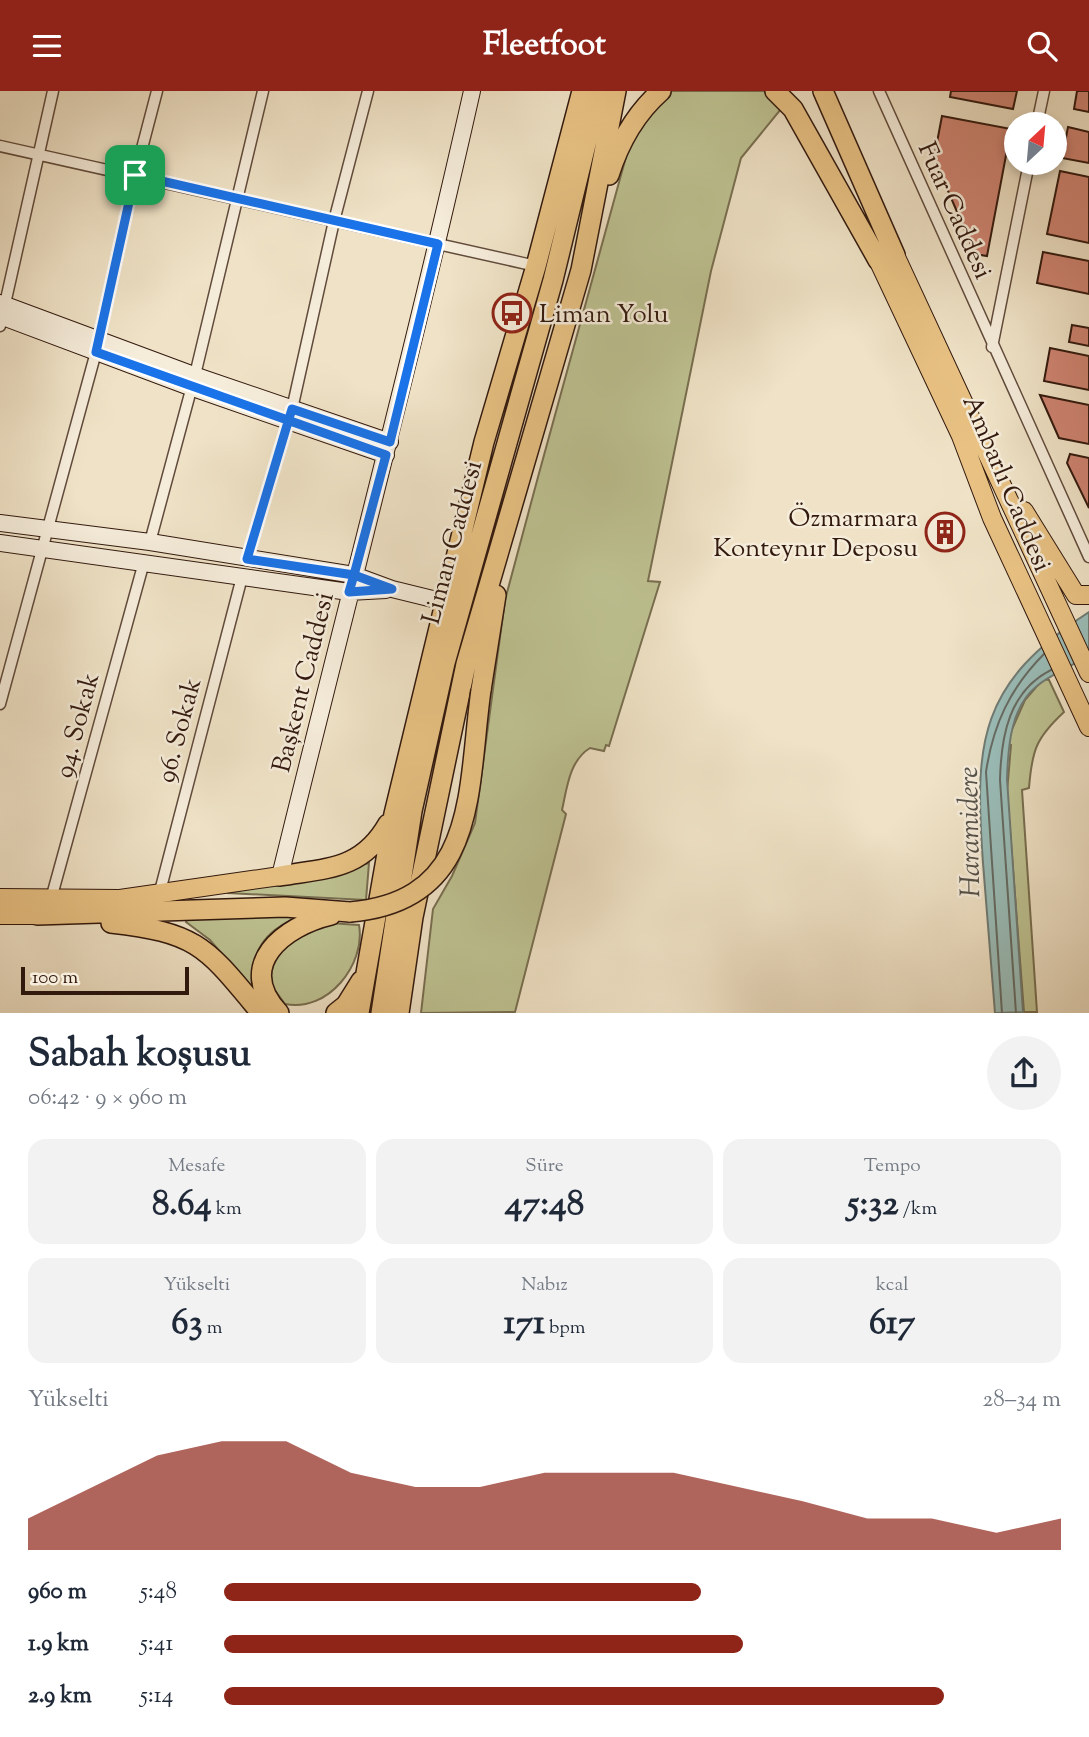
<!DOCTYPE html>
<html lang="tr">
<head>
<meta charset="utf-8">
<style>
  body { margin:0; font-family:"Sorts Mill Goudy",serif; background:#f2f2f3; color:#1f2937; height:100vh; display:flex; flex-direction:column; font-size:26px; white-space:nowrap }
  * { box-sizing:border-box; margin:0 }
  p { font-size:23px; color:#747a83 }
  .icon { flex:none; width:38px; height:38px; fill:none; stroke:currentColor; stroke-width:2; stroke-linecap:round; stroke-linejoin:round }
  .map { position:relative; height:922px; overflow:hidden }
  .sheet { display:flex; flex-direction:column; background:#fff; flex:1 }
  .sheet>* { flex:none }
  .needle { width:46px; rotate:26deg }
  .fabs { position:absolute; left:1004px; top:21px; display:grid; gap:14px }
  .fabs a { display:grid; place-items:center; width:63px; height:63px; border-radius:50%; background:#fff; box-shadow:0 4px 10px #0003; font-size:35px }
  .scale { position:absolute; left:21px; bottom:18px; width:168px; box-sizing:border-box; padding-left:7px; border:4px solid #32190e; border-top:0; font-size:19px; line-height:24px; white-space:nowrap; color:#32190e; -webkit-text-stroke:5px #f5ecda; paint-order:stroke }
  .pin { position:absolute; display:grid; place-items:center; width:60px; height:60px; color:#fff; margin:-30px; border-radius:14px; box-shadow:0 4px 10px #0006 }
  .round { display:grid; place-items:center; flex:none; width:74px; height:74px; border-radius:37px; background:#f2f2f3 }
  .overview { display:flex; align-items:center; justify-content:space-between; height:119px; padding:0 28px }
  h1 { font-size:38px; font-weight:700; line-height:52px }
  .figures { display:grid; grid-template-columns:repeat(3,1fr); gap:10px; height:119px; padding:7px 28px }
  .figures div { display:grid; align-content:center; border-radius:18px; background:#f2f2f3; text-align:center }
  .figures b { font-size:35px; font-weight:700 }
  .figures small { font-size:19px; font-weight:400 }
  .figures p { font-size:19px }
  .chart { height:196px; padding:14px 28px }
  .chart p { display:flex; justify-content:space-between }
  .chart svg { width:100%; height:126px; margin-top:7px; fill:#8f2418; opacity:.7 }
  ul { padding:0 28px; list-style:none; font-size:23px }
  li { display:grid; grid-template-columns:112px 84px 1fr; align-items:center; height:52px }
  li i { height:18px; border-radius:9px; background:#8f2418 }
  header { display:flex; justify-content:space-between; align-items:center; height:91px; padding:0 28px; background:#8f2418; color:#fff; font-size:32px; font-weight:700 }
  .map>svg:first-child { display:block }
  .green { fill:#bec292; stroke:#786e50; stroke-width:2 }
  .water { fill:#9abdb8; stroke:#707b74; stroke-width:2 }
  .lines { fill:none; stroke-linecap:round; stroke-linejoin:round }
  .shore { stroke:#666b63; stroke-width:2 }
  .building { fill:#ce8371; stroke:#32190e; stroke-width:2 }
  .street-casing { stroke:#614b3c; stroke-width:13 }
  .secondary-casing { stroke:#32190e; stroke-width:18 }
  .primary-casing { stroke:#32190e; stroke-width:20 }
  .highway-casing { stroke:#32190e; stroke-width:22 }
  .street { stroke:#f5ecda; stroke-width:10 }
  .secondary { stroke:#f5ecda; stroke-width:16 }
  .primary { stroke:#e8c183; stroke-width:18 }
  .highway { stroke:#e8c183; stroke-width:19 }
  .highway-bridge-casing { stroke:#32190e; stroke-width:22; stroke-linecap:butt }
  .highway-bridge { stroke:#e8c183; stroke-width:19 }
  .route-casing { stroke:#fff; stroke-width:14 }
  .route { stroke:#1a73e8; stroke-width:9 }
  .labels { text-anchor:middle; stroke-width:5; stroke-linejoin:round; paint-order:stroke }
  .street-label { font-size:26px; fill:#32190e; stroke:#f5ecda }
  .poi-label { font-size:26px; fill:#32190e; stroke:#f5ecda; text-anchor:start }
  .water-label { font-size:28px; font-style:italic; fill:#56524a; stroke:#f5ecda }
</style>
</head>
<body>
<header><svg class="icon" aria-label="menu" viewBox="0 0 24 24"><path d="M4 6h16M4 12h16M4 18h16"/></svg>Fleetfoot<svg class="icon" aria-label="search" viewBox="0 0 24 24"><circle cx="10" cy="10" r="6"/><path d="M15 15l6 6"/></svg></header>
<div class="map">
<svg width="1089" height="922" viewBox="0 0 1089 922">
  <rect width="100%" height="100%" fill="#efe2c6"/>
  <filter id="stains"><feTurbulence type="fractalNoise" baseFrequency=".00286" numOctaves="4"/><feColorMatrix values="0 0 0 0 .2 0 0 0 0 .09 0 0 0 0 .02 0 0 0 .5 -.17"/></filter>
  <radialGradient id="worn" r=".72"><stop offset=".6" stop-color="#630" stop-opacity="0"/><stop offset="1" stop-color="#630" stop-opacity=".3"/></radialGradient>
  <path class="green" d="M667,0H764L781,18L741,67L711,180L648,490L660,491L609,655L606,654L604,660L590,657C569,670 567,697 562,719L566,723L515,921L421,922L433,818L452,785L475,732L505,509L538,386L629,55Z
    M1043,588L1049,589L1064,621C1036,647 1032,659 1029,697L1022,699L1037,921H1024L1007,701L1011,654L1006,652L1025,609Z
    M369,772L366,809L227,802Z
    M307,823C268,836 249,857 253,899L210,849L186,831L189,826Z
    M329,832L359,834C366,873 328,922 285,913L268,890L279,854Z"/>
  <path class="water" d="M1089,521V563C1073,576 1052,582 1037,595C1010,616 1008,658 1007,688L1023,921L995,922C991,872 987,822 983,772C974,650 979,592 1089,521Z"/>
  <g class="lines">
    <path class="shore" d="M1002,922L986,681C993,634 1010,597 1044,563
      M1016,922L1000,689C1001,645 1009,600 1051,579"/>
  </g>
  <path class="building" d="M951,0H1017L1013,18L950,6Z
    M1077,0H1089V21L1074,18Z
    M942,25L1011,38L987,165L975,163L934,67Z
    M1068,36L1089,41V72L1062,67Z
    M1060,80L1089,86V152L1047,143Z
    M1043,161L1089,170V203L1037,192Z
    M1072,234L1089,237V255L1069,251Z
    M1050,257L1089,265V299L1044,290Z
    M1040,304L1089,314V353L1059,347Z
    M1070,363L1089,367V417L1067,372Z
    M953,425L963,445L937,457L927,437Z"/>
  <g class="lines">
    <defs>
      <path id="street" d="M879,0L1089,466
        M1037,33L1044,0
        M0,55L536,175
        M0,235L53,0
        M992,256L1029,72
        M150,451L195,284L263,0
        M247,468L292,318L334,130L368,0
        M0,613L96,261L135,84L157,0
        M159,804L242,486
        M51,808L144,471"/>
      <path id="secondary" d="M0,212L191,283L390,351
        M0,225L187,295L386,364
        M0,432L150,451L354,484L392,498L445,511
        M0,452L349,501L386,499
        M280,785C344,523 413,263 472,0"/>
      <path id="primary" d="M895,164L1089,582
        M878,169L961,345L992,427L1089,636
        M1024,420L1076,504H1089
        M0,807L120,808L280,785
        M0,824H37"/>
      <path id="highway" d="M775,0L793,18L878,169
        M823,0L895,164
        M609,84C619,52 636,22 661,0
        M481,599L496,504
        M280,785C327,777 362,779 388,733
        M37,824L285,816L350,821
        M111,832C199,842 206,856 261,922
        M279,922C234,874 284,835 331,824
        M336,922L346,914L361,890
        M359,922L394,723L484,351L536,175L582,0
        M381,922L412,720L445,572L553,189L599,0
        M399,922L413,826L466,573L581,179L616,0"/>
    </defs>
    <use href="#street" class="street-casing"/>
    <use href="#secondary" class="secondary-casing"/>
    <use href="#primary" class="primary-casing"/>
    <use href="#highway" class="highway-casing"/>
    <use href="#street" class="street"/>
    <use href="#secondary" class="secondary"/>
    <use href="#primary" class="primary"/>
    <use href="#highway" class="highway"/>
    <defs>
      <path id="highway-bridge" d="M350,821C479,810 467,699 481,599"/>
    </defs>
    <use href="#highway-bridge" class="highway-bridge-casing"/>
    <use href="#highway-bridge" class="highway-bridge"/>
  </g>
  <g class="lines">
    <defs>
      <path id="route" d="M135,84L96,261L386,364L354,484L349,501L392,498L354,484L247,468L288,331L292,318L390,351L438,153L135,84"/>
    </defs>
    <use href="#route" class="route-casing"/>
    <use href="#route" class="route"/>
  </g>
  <defs>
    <symbol id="bus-ring" viewBox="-11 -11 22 22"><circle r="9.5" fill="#f5ecda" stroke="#8f2418" stroke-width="1.5"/><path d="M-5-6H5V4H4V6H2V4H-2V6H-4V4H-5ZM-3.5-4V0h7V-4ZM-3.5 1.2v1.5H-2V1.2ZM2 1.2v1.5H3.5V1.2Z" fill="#8f2418"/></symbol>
    <symbol id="building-ring" viewBox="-11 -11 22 22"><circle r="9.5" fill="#f5ecda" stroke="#8f2418" stroke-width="1.5"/><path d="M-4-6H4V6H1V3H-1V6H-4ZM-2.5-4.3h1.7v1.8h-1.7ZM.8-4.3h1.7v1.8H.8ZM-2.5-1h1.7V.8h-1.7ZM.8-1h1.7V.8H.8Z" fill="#8f2418"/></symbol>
  </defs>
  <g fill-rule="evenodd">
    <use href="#bus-ring" x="490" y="200" width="44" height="44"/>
    <use href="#building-ring" x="923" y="419" width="44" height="44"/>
  </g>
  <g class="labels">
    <g class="street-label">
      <text transform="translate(956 119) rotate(66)" y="9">Fuar Caddesi</text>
      <text transform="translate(1008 392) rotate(67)" y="9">Ambarlı Caddesi</text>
      <text transform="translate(451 451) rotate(-75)" y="9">Liman Caddesi</text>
      <text transform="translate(302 591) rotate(-76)" y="9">Başkent Caddesi</text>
      <text transform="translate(76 634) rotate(-75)" y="9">94. Sokak</text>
      <text transform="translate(178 639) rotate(-75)" y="9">96. Sokak</text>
    </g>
    <g class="poi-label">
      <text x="539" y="231">Liman Yolu</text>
      <text x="918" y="435" text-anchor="end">Özmarmara<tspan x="918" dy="30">Konteynır Deposu</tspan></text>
    </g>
    <g class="water-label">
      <text transform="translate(968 741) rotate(-91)" y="10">Haramidere</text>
    </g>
  </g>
  <rect width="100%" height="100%" filter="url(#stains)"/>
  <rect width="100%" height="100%" fill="url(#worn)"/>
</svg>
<div class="fabs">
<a><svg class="needle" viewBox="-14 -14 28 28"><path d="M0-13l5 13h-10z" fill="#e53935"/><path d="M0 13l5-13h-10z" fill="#747a83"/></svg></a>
</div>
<div class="scale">100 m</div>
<div class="pin" style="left:135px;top:84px;background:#1e9e55"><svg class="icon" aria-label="arrive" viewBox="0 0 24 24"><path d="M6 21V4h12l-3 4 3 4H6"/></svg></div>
</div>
<section class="sheet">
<div class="overview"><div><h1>Sabah koşusu</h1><p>06:42 · 9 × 960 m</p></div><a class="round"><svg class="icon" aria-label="share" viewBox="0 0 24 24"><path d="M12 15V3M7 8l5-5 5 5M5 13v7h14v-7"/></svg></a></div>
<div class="figures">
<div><p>Mesafe</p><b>8.64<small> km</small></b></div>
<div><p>Süre</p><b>47:48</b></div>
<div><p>Tempo</p><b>5:32<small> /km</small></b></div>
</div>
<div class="figures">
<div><p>Yükselti</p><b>63<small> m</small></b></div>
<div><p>Nabız</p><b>171<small> bpm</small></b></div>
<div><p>kcal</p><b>617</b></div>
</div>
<div class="chart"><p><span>Yükselti</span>28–34 m</p>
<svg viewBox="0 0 160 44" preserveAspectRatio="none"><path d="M0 44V33L10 22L20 11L30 6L40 6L50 17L60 22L70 22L80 17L90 17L100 17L110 22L120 27L130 33L140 33L150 38L160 33V44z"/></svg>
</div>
<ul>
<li><b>960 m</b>5:48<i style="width:57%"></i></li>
<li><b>1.9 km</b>5:41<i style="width:62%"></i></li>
<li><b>2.9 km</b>5:14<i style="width:86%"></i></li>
</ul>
</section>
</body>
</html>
